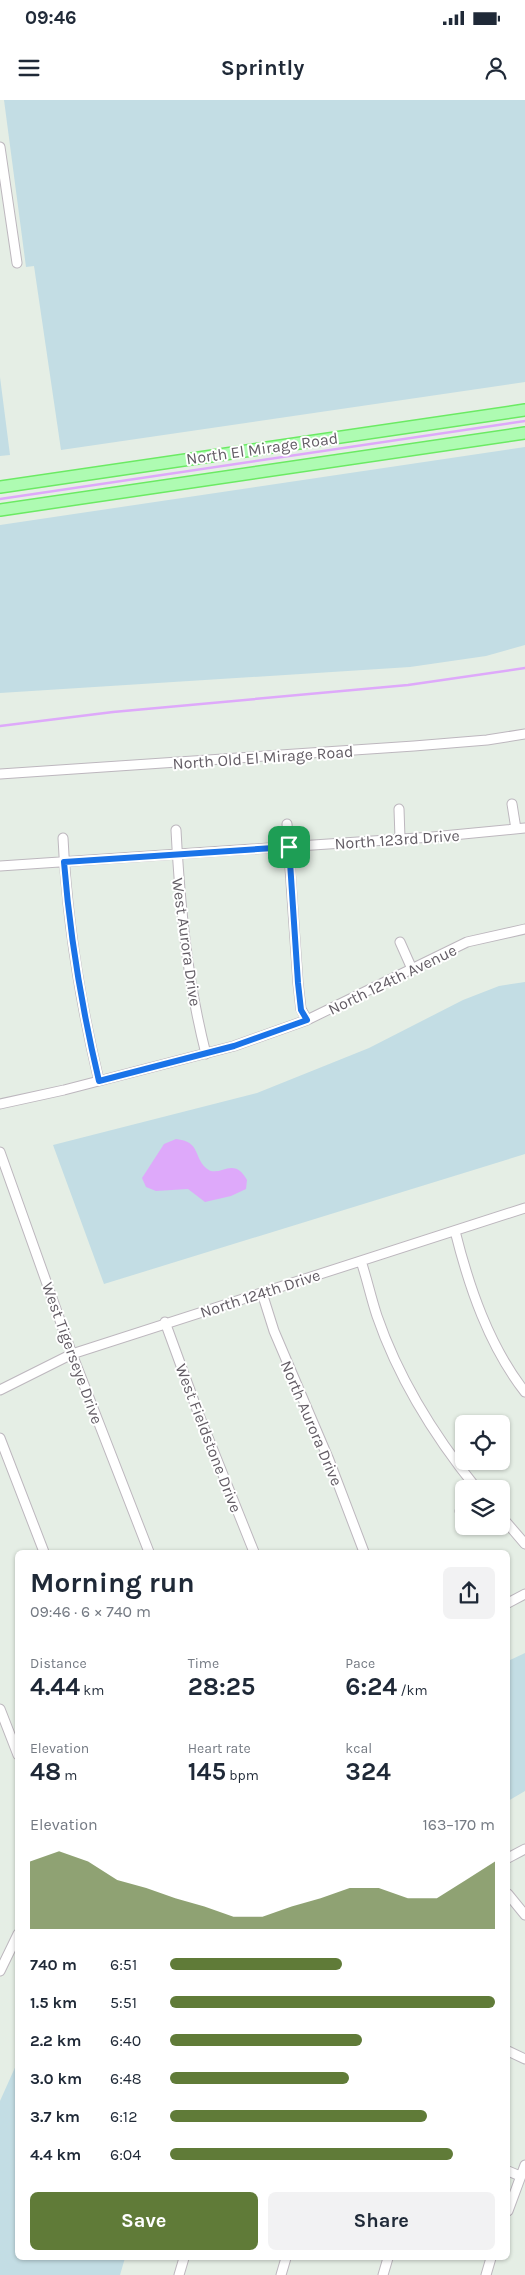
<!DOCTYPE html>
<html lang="en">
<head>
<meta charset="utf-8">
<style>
  body { margin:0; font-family:Karla,sans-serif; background:#f2f2f3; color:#1f2937; height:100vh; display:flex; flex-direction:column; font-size:19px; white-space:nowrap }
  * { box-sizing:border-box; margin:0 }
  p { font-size:16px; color:#747a83 }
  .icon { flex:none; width:28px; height:28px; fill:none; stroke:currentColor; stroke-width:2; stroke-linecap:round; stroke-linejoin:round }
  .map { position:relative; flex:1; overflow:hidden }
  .panel { position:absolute; left:15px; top:1450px; width:495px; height:710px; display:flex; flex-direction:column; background:#fff; border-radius:8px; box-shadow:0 1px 4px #0004 }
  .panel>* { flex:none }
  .tools { position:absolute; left:455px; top:1315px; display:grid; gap:10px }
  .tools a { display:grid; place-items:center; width:55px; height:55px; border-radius:8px; background:#fff; box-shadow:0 1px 4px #0004; font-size:25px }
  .pin { position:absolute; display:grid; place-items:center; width:42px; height:42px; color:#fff; margin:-21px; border-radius:10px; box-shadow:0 2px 8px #0006 }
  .round { display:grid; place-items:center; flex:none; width:52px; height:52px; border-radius:8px; background:#f2f2f3 }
  .overview { display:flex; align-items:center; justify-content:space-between; height:85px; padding:0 15px }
  h1 { font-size:28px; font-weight:700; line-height:38px }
  .metrics { display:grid; grid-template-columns:repeat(3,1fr); gap:8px; height:85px; padding:5px 15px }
  .metrics div { display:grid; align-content:center }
  .metrics b { font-size:25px; font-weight:700 }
  .metrics small { font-size:14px; font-weight:400 }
  .metrics p { font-size:14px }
  .chart { height:140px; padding:10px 15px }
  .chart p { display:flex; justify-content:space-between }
  .chart svg { width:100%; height:90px; margin-top:5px; fill:#607b38; opacity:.7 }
  .button { display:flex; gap:10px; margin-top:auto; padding:10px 15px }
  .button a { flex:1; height:58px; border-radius:8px; background:#607b38; color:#fff; font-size:20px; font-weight:700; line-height:58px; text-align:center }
  .button a+a { background:#f2f2f3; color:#1f2937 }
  ul { padding:0 15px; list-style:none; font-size:16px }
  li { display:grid; grid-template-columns:80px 60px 1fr; align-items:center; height:38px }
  li i { height:12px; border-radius:6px; background:#607b38 }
  .status { display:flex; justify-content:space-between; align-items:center; height:35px; padding:0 25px; background:#fff; direction:ltr }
  .status svg { height:14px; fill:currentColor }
  header { display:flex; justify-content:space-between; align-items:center; height:65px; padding:0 15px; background:#fff; font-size:22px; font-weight:700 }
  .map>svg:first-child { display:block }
  .green { fill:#c3dde4 }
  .water { fill:#dea9fa }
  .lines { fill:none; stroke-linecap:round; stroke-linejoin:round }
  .stream { stroke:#dea9fa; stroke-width:2.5 }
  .minor-casing { stroke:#bdb7be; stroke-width:11 }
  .major-casing { stroke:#6bea63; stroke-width:14 }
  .minor { stroke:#fff; stroke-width:9 }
  .major { stroke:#aefbb2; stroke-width:11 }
  .route-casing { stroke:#fff; stroke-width:10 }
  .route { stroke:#1a73e8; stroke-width:6 }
  .labels { text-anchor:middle; stroke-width:4; stroke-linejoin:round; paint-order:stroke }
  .street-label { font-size:16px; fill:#635d65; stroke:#fff }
</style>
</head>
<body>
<div class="status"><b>09:46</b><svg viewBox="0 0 49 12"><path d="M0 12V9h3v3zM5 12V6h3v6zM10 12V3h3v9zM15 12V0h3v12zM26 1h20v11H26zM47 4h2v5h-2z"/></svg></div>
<header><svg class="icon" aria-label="menu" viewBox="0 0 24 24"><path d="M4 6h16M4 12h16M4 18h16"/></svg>Sprintly<svg class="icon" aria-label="person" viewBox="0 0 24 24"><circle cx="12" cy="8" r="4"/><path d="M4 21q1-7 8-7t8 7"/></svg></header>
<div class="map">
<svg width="525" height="2175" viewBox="0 0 525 2175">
  <rect width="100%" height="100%" fill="#e5eee5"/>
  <path class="green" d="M4,0H525V282L61,350L34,166L26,167Z
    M0,277L10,355L0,356Z
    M525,347V545L486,556L410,567L0,593V425Z
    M525,882V1054L104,1184L53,1045L257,993L369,948L463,900L499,886Z
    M525,1553V1691L508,1701V1561Z
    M17,1963L18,2158H125L120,2175H0V2001Z"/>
  <path class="water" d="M176,1039C201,1042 193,1056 206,1068C219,1080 233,1054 247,1080L246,1089L231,1096L205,1102L188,1089L156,1091L146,1087L142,1078L164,1044Z"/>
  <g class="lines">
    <path class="stream" d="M0,399L525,321
      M0,626L113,612L408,585L525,568"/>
    <defs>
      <path id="minor" d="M0,47L17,163
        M0,674L414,646L487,640L525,634
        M512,704L516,729
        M399,709L400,738
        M287,724L298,883L301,909L307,920
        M176,730C180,805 187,880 206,954
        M63,738C67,821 80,901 99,981
        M0,766L432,737L525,728
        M400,842L412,869
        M0,1004L64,990L234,946L307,920L467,842L525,829
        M0,1052L72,1254L149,1452
        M455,1131C469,1187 489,1246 525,1292
        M361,1161C367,1179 371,1198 377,1216C399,1280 435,1337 477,1389
        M262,1193L274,1231L329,1360L364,1452
        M165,1222L199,1315L254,1452
        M0,1290L72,1254L525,1108
        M0,1338L44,1452
        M460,1411L464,1408
        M501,1416L525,1444
        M508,1503L525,1494
        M0,1609L18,1655
        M508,1758L525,1749
        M508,1794L525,1815
        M0,1871L18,1834
        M508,1951L525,1959
        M508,2071L520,2076
        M508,2111L525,2065
        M179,2175L184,2158
        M281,2175L286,2158
        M383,2175L388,2158
        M486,2175L491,2158"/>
      <path id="major" d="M0,387L525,310
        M0,410L525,333"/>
    </defs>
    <use href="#minor" class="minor-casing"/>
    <use href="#major" class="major-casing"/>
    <use href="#minor" class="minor"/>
    <use href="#major" class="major"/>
  </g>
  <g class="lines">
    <defs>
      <path id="route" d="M289,747L298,883L301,910L307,920L234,946L99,981C82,909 70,837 64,762Z"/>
    </defs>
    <use href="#route" class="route-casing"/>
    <use href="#route" class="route"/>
  </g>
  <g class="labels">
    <g class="street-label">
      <text transform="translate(262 348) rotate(-8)" y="6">North El Mirage Road</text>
      <text transform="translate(263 657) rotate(-4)" y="6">North Old El Mirage Road</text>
      <text transform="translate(397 739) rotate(-4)" y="6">North 123rd Drive</text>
      <text transform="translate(187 842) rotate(82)" y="6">West Aurora Drive</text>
      <text transform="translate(392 879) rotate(-26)" y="6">North 124th Avenue</text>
      <text transform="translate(260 1193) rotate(-18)" y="6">North 124th Drive</text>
      <text transform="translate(73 1253) rotate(70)" y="6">West Tigerseye Drive</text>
      <text transform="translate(312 1323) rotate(67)" y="6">North Aurora Drive</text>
      <text transform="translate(209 1338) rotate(69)" y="6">West Fieldstone Drive</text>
    </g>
  </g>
</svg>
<div class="tools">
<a><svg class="icon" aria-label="locate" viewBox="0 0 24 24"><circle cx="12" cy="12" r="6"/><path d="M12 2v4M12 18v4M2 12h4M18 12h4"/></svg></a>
<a><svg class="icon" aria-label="layers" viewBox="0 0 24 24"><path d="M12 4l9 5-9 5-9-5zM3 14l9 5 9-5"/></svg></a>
</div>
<div class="pin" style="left:289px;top:747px;background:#1e9e55"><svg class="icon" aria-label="arrive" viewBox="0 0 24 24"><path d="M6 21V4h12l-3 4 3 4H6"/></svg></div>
<section class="panel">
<div class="overview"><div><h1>Morning run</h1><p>09:46 · 6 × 740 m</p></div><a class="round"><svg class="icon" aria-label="share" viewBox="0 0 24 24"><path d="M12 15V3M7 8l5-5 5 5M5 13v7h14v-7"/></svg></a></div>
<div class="metrics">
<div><p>Distance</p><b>4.44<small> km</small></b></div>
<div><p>Time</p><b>28:25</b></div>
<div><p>Pace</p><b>6:24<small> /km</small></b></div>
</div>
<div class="metrics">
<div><p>Elevation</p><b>48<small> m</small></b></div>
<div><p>Heart rate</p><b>145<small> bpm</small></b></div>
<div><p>kcal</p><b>324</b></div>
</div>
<div class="chart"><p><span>Elevation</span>163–170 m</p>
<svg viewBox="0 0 160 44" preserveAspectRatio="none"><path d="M0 44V11L10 6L20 11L30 20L40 24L50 29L60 33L70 38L80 38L90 33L100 29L110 24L120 24L130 29L140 29L150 20L160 11V44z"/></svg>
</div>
<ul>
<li><b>740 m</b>6:51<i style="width:53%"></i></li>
<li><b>1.5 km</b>5:51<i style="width:100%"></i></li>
<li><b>2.2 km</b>6:40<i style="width:59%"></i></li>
<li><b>3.0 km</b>6:48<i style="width:55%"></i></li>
<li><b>3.7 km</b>6:12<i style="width:79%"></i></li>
<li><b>4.4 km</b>6:04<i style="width:87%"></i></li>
</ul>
<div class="button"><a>Save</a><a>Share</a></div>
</section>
</div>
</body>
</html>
